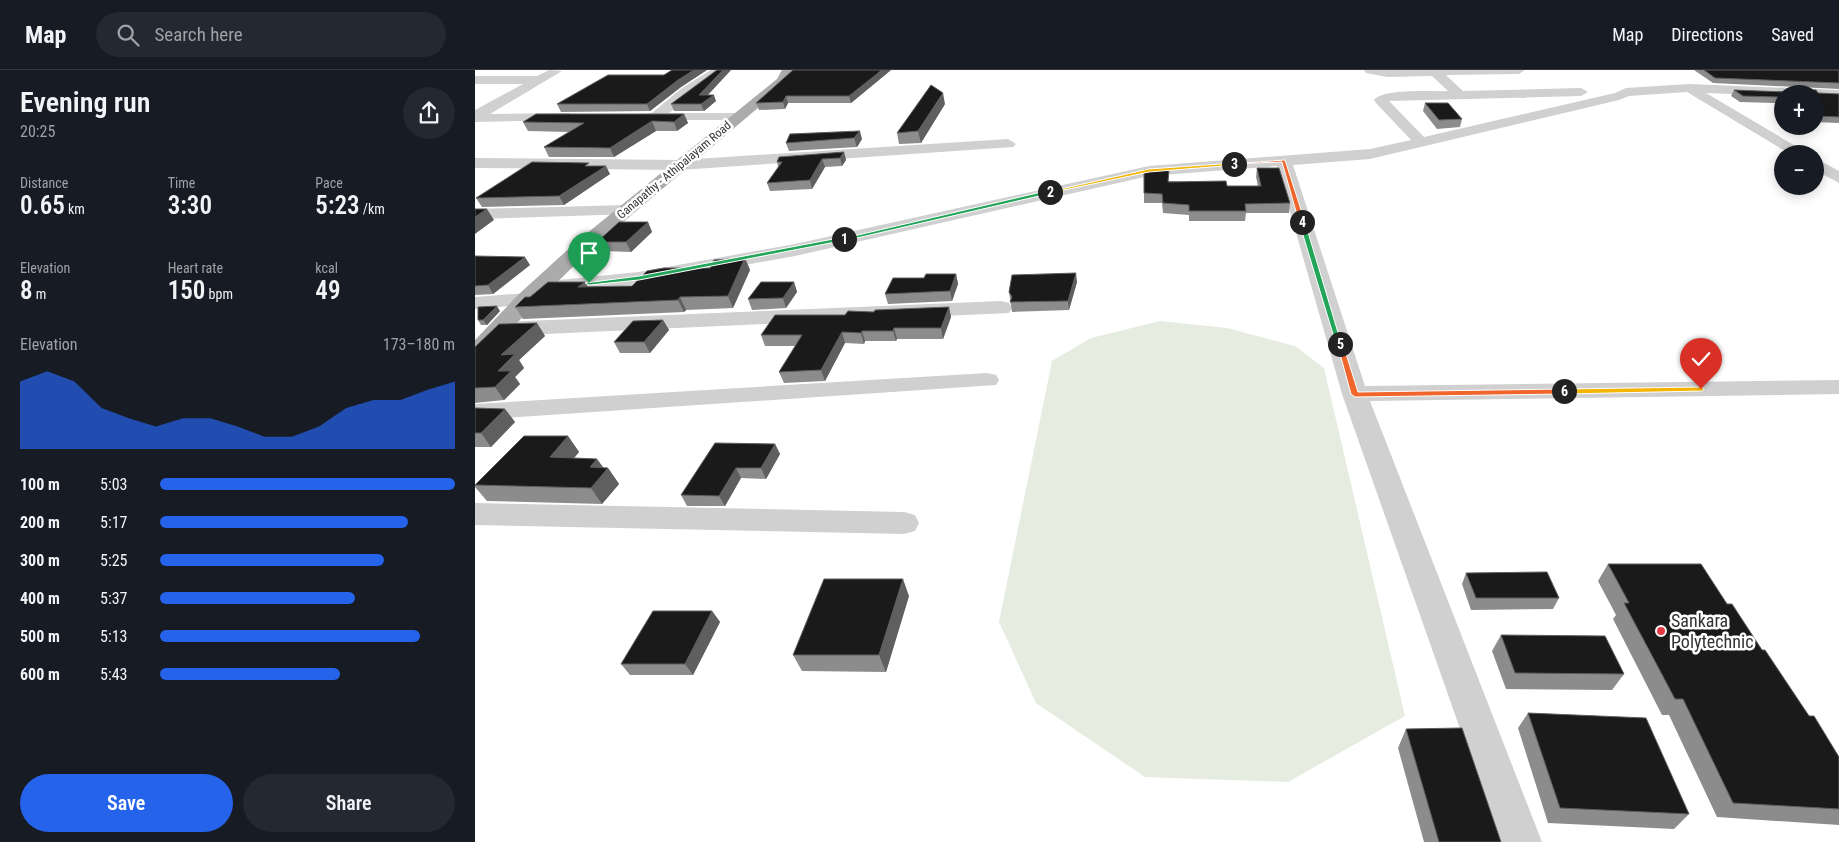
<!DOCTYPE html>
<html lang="en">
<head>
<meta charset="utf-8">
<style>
  body { margin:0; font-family:"Roboto Condensed",sans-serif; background:#242831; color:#f1f3f6; height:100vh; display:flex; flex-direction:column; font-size:19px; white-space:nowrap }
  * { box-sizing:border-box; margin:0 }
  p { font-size:16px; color:#9ea1a6 }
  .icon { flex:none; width:28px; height:28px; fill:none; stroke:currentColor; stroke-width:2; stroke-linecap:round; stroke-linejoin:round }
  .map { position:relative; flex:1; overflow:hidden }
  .side { display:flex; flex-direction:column; background:#171b24; width:475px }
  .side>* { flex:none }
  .controls { position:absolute; left:1299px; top:15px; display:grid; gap:10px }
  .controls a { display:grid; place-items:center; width:50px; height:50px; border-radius:50%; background:#171b24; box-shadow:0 2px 12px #0003; font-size:25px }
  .pin { position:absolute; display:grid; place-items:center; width:42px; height:42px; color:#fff; margin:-51px -21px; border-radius:50% 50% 50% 0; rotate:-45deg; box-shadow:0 0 5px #0007 }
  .pin .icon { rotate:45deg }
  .km { position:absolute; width:25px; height:25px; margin:-12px; border-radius:50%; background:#222; color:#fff; font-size:14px; line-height:25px; text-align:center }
  .round { display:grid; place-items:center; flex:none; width:52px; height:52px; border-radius:26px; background:#242831 }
  .summary { display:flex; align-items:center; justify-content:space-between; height:85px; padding:0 20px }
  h1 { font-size:28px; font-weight:600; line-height:38px }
  .stats { display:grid; grid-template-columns:repeat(3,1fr); gap:8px; height:85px; padding:5px 20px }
  .stats div { display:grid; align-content:center }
  .stats b { font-size:25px; font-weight:600 }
  .stats small { font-size:14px; font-weight:400 }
  .stats p { font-size:14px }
  .chart { height:140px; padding:10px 20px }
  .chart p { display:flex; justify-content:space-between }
  .chart svg { width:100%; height:90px; margin-top:5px; fill:#2563eb; opacity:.7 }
  .primary-button { display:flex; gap:10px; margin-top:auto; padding:10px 20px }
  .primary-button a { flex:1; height:58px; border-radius:30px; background:#2563eb; color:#fff; font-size:20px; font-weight:600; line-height:58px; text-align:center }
  .primary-button a+a { background:#242831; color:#f1f3f6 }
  ul { padding:0 20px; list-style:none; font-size:16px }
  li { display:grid; grid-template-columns:80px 60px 1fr; align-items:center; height:38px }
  li i { height:12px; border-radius:6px; background:#2563eb }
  header { display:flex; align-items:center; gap:30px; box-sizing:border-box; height:70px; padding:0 25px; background:#171b24; border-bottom:1px solid #363941 }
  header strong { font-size:24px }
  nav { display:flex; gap:28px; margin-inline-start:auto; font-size:18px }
  .search { width:350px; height:45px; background:#242831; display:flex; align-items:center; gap:12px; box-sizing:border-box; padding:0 18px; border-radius:28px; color:#9ea1a6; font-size:19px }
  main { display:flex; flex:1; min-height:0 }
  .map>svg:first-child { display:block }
  .green { fill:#e6ecdf }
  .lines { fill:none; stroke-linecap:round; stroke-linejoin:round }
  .minor { fill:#d0d0d0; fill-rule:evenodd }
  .major { fill:#ababab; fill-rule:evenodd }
  .wall { fill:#8c8c8c }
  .shaded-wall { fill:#5f5f5f }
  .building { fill:#1a1a1a; stroke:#5f5f5f }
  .split-1 { fill:#22a559; stroke:#fff }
  .split-2 { fill:#22a559; stroke:#fff }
  .split-3 { fill:#f5b400; stroke:#fff }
  .split-4 { fill:#f0652b; stroke:#fff }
  .split-5 { fill:#22a559; stroke:#fff }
  .split-6 { fill:#f0652b; stroke:#fff }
  .split-7 { fill:#f5b400; stroke:#fff }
  .poi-dot { fill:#e63946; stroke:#fff; stroke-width:2 }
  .labels { text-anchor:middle; stroke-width:5; stroke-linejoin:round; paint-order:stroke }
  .far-street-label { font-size:12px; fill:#333; stroke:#fff }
  .near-poi-label { font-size:18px; fill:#333; stroke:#fff; text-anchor:start }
</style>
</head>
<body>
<header>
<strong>Map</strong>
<div class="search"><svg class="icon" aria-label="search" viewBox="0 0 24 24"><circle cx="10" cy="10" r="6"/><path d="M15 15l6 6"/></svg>Search here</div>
<nav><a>Map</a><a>Directions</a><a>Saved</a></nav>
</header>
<main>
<section class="side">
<div class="summary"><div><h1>Evening run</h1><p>20:25</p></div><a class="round"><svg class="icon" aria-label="share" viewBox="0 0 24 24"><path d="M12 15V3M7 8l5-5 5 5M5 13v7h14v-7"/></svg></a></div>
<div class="stats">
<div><p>Distance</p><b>0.65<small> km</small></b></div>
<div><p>Time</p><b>3:30</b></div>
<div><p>Pace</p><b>5:23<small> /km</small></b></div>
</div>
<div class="stats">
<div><p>Elevation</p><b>8<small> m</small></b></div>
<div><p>Heart rate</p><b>150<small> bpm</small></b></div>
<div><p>kcal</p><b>49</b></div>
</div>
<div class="chart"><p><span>Elevation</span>173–180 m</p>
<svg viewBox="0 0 160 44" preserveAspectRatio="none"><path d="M0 44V11L10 6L20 11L30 24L40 29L50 33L60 29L70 29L80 33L90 38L100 38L110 33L120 24L130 20L140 20L150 15L160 11V44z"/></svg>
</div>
<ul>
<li><b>100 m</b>5:03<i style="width:100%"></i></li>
<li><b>200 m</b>5:17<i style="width:84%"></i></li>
<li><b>300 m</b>5:25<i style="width:76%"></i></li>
<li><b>400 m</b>5:37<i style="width:66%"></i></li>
<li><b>500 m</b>5:13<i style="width:88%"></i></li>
<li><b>600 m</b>5:43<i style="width:61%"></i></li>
</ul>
<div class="primary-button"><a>Save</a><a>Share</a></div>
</section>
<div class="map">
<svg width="1364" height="772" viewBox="0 0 1364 772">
  <rect width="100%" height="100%" fill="#fff"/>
  <path class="green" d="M685,251L752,258L820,276L849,298L930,646L813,712L670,707L561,633L524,552L577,291L616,268Z"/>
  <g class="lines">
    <path class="minor" d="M74,0L87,1L15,44L94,43L101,47L99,50L0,52V40L48,14H0V6H62Z
      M236,0H251L194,43H263L268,44L270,47L268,50H169L167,47L169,44L177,43L207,18Z
      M889,0H1050L1044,4L971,5L988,21L1106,18L1113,22L1106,26L914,31L949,67L1140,23L1151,18L1214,14L1364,20V28L1340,27V24H1308V26L1231,23L1334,84H1315L1212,22L1154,26L1144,30L895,89L818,95L890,316L1364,310V324L895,331L1067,772H1025L867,324L802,96L674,106L320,186L164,214L74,223L67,221L64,217L67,213L74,211L164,202L320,174L674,96L895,79L936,70L901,33L899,30C909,18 957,22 973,21L957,6L912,7L891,3Z
      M533,69L541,74L538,77L205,100L0,98V88L205,90Z
      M1340,88L1364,101V113L1340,100Z
      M151,135L157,136L160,140L157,144L0,149V139Z
      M52,223L60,224L63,229L60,234L0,239V227Z
      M526,231L534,233L537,238L534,243L27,266L19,264L16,259L19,254L27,252Z
      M512,303L521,305L524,310L521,315L0,350V334Z
      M0,433L429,442L440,445L444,453L440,461L429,464L0,455Z"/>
    <path class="major" d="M307,0H319L311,14L114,181L60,234L8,289L0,291V270L44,224L100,173L302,9Z"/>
  </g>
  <path class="wall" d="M197,0H232L206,17L175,41L86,42L82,34L189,5Z
    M256,0L233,25L241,31L229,41H199L196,34Z
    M416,0L376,33H313L310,39L284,40L281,33Z
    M1219,0H1364V19L1238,13Z
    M1259,20L1364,24V53L1340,52V24H1308V38L1300,33L1265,32L1256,26Z
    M950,33L987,49L985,57L962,59L948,41Z
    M470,34L446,73L424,74L422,63Z
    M209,44L213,53L202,61H181L139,87H74L69,77L94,62L53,61L48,52Z
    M315,64L387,69L382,77L314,81L311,73Z
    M369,82L371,90L367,96L350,97L337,119L295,121L292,113L303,97L302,92Z
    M116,96L135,104L89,135L7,137L1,128Z
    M782,98L815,133L814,143H771L770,151H714V145L688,143L687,133H669V100L694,111L752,116H783L781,107Z
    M173,152L177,162L156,182L127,181L122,172Z
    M0,186L55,195L18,224L0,225Z
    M270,188L275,200L258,238L211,240L209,242L48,249L40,237L55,227L110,212L113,217L157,216L235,198Z
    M481,204L483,214L477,231L413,234L410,224L449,208Z
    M319,212L322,222L311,238L277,240L273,229Z
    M602,212L594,240L537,242L534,222Z
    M474,237L476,247L468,269H422L421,271H390L389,274L370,273L350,311L309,313L304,302L321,276H290L286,265L370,245Z
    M25,241L12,255H6L3,250Z
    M188,250L194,260L175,283H145L139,272Z
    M62,253L70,266L44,290L49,298L40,307L45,314L29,330L0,333V277Z
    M0,338L30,339L40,352L16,377H0Z
    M93,366L104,382L99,388L122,389L128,398H133L144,414L127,434L12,431L0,417V415Z
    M300,374L305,384L291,409L266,408L250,436H212L206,425Z
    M1133,494L1252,534L1287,580L1364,687V755L1242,747L1194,645H1187L1138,549L1141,545L1123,511Z
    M991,503L1084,528L1078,539L996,540L987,514Z
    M434,526L411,602L327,601L318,585Z
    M237,541L245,552L218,605H155L146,594Z
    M1026,565L1149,604L1137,620L1031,619L1017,581Z
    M1053,643L1214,744L1199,759L1073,753L1043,658Z
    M931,659L1026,772H949L923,678Z"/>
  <path class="shaded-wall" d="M219,0H232L206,17L175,41L172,34L203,10Z
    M248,0H256L227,31L224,25Z
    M407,0H416L376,33L374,26Z
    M468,23L470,34L446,73L443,61Z
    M239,25L241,31L229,41L226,34Z
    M311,26L313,33L310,39L308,32Z
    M209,44L213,53L202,61L199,52Z
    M177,51L181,61L139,87L135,78Z
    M385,61L387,69L382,77L379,68Z
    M369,82L371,90L367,96L365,88Z
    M347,89L350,97L337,119L335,110Z
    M131,96L135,104L89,135L84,126Z
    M12,139L19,150L0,164V147Z
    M173,152L177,162L156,182L151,172Z
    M50,187L55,195L18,224L13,215Z
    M270,188L275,200L258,238L253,226Z
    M601,203L602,212L594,240L593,231Z
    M481,204L483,214L477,231L475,221Z
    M110,212L116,224L103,217Z
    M319,212L322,222L311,238L308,228Z
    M205,227L211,240L209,242L203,230Z
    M22,236L25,241L12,255L8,250Z
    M474,237L476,247L468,269L466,258Z
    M188,250L194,260L175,283L169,272Z
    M62,253L70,266L44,290L49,298L40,307L45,314L29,330L20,317L26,285Z
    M419,258L422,269L421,271L418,261Z
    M387,261L390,271L389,274L386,263Z
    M367,262L370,273L350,311L346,300Z
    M30,339L40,352L16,377L6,363Z
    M93,366L104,382L86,403L75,387Z
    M300,374L305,384L291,409L286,398Z
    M122,389L131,401L133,398L144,414L127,434L116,418L115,397Z
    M261,398L266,408L250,436L244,426Z
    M428,509L434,526L411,602L404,585Z
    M237,541L245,552L218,605L210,594Z"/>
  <path class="building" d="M197,0H219L203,10L172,34H82L133,5H189Z
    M242,0H248L224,25H239L226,34H196Z
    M318,0H407L374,26H311L308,32L281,33Z
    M1229,0H1364V13L1240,8Z
    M456,15L468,23L443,61L422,63Z
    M1259,20L1311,22L1313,20H1341L1343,23L1364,24V47L1340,46V24H1308V30L1303,27L1268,26Z
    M950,33H973L987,49L964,50Z
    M61,44H209L199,52L177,51L135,78L69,77L109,53L48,52Z
    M385,61L379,68L311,73L315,64Z
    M369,82L365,88L347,89L335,110L292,113L307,92H302L304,87Z
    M57,92L114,93L110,96H131L84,126L1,128Z
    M782,98H804L815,133L770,134L771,141H714V135L688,133L687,124L669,123V100H694L693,112L751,111L752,116H786Z
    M0,139H12L0,147Z
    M144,152H173L151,172H122Z
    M0,186L50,187L13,215L0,216Z
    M270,188L253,226L205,227L203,230L40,237L50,227H55L73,212H110L103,217L157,216L172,201L189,198H235L239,190Z
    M601,203L593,231L535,232L537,227L534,222L537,205Z
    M451,204H481L475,221L410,224L418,208H449Z
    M286,212H319L308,228L273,229Z
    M22,236L8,250H3V237Z
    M474,237L466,258H419L418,261H387L386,263L367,262L346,300L304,302L327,265H286L300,245H370L373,241L399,242L400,240Z
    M188,250L169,272H139L158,251Z
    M62,253L26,285L40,284L23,301H36L20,317L0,318V277L24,254Z
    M0,338L30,339L6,363H0Z
    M49,366H93L75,387L122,389L115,397L133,398L116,418L0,415Z
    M240,373L300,374L286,398H261L244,426L206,425Z
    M1133,494H1226L1252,534H1257L1287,580H1290L1334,646H1339L1364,687V739L1258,733L1208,629H1200L1149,533H1154Z
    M1072,502L1084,528H1001L991,503Z
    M349,509H428L404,585H318Z
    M178,541H237L210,594H146Z
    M1026,565L1130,566L1149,604L1040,603Z
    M1053,643L1171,648L1214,744L1085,738Z
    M987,658L1026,772H964L931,659Z"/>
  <path class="split-1" d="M369,167L371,170L164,210L114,215L110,213L164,206Z"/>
  <path class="split-2" d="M575,120L577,123L369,171L366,169Z"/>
  <path class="split-3" d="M759,93L760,95L674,102L575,123L573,122L674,99Z"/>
  <path class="split-4" d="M810,90L830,152L829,153L824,152L807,92L756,94Z"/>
  <path class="split-5" d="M827,150L830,152L867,276L861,274L824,152Z"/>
  <path class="split-6" d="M862,273L868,274L883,322L1089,319L1092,321L1089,324L880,327L876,324Z"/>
  <path class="split-7" d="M1226,317L1229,319L1228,321L1089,324L1085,321L1089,319Z"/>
  <circle class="poi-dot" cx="1186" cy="561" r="5"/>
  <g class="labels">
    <g class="far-street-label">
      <text transform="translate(199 100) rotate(-40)" y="4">Ganapathy - Athipalayam Road</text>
    </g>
    <g class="near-poi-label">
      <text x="1196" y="557">Sankara<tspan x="1196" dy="21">Polytechnic</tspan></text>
    </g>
  </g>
</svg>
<div class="controls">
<a>+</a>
<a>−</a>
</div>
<div class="pin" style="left:114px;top:213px;background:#1e9e55"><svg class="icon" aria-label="arrive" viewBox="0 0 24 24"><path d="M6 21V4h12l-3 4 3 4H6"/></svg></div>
<div class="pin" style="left:1226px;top:319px;background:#d93025"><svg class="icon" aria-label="check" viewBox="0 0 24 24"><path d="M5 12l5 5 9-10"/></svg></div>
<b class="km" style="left:369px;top:169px">1</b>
<b class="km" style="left:575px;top:122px">2</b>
<b class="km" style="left:759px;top:94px">3</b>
<b class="km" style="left:827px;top:152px">4</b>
<b class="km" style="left:865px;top:274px">5</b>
<b class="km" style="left:1089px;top:321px">6</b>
</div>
</main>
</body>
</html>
